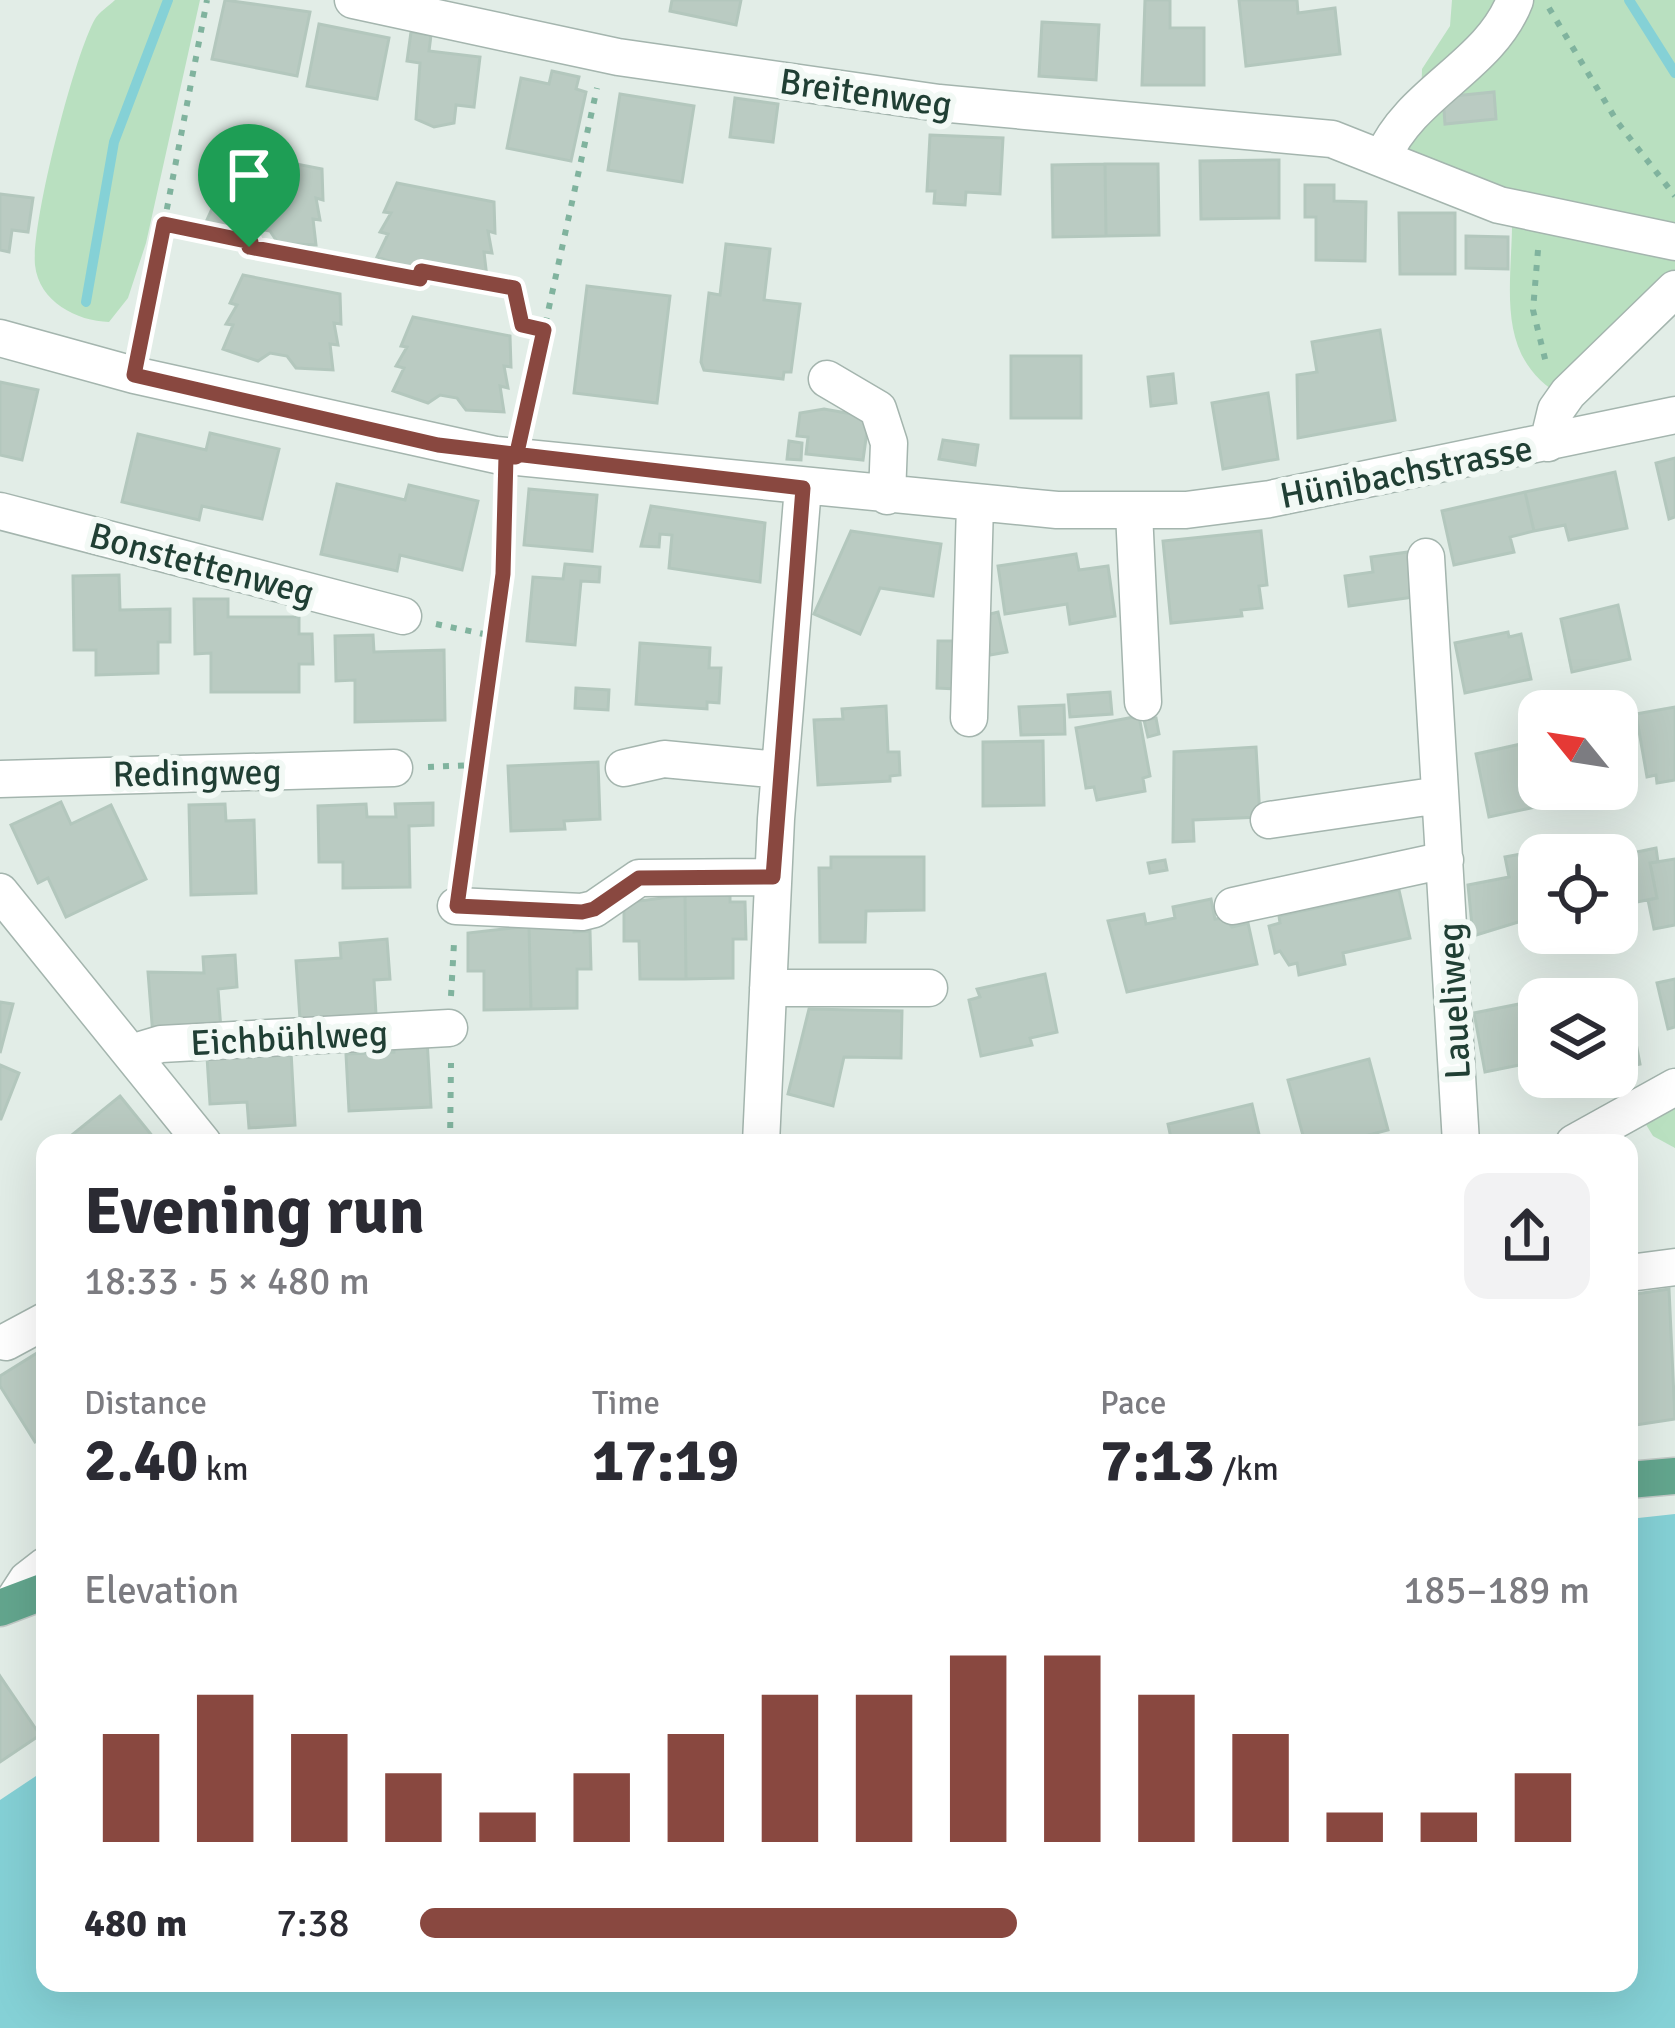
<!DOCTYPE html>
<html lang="en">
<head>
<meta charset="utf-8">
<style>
  body { margin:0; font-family:Signika,sans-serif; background:#f2f2f3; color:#2b2b33; height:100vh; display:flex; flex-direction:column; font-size:45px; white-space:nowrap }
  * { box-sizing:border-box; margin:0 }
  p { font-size:39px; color:#7c7c81 }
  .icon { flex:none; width:66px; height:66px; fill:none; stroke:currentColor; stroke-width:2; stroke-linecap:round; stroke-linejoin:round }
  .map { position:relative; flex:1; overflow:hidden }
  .details { position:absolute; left:36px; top:1134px; width:1602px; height:858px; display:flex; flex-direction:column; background:#fff; border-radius:24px; box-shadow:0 12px 48px #0002 }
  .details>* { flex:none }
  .needle { width:78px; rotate:300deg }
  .tools { position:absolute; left:1518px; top:690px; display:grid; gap:24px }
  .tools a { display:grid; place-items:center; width:120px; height:120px; border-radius:24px; background:#fff; box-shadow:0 12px 48px #0002; font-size:60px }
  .pin { position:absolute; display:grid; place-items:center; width:102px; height:102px; color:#fff; margin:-123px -51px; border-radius:50% 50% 50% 0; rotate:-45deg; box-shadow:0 0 12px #0007 }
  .pin .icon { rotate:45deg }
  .round { display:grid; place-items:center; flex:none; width:126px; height:126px; border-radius:24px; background:#f2f2f3 }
  .headline { display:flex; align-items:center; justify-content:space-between; height:204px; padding:0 48px }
  h1 { font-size:66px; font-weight:700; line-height:90px }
  .figures { display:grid; grid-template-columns:repeat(3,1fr); gap:18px; height:204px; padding:12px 48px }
  .figures div { display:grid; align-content:center }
  .figures b { font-size:60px; font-weight:700 }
  .figures small { font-size:33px; font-weight:400 }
  .figures p { font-size:33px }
  .chart { height:336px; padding:24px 48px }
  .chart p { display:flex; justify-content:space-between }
  .chart svg { width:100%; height:216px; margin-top:12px; stroke:#894840; stroke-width:6 }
  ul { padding:0 48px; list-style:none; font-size:39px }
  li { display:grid; grid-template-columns:192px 144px 1fr; align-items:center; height:90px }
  li i { height:30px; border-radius:15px; background:#894840 }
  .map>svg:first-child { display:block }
  .green { fill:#b9e0c0 }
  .water { fill:#85d1d6 }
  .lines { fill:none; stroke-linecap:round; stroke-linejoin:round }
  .stream { stroke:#85d1d6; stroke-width:10 }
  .building { fill:#bacbc2; stroke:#b3c7bd; stroke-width:3 }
  .minor-casing { stroke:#a4b5ae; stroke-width:39 }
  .major-casing { stroke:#c1c9c6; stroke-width:39 }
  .path { stroke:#80b39e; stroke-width:6; stroke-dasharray:6 9; stroke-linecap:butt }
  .minor { stroke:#fff; stroke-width:36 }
  .major { stroke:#63a68e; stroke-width:36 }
  .route-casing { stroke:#fff; stroke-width:24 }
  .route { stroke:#894840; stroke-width:15 }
  .labels { text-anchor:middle; stroke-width:12; stroke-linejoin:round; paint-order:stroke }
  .street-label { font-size:36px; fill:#203f34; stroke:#f2f9f5 }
</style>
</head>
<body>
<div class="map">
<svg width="1675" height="2028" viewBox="0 0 1675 2028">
  <rect width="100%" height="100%" fill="#e2ede7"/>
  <path class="green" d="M115,0H200L146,243L128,298L109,322C77,321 39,302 35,265C31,224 74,56 95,19C99,12 109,6 115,0Z
    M1452,0H1675V289L1565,398C1490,357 1514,282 1512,209L1383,157L1421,103L1422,69L1450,26Z
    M1675,1087V1148L1653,1136L1637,1110Z"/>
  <path class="water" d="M1675,1514V2028H0V1800L45,1770V1983H1629V1519Z"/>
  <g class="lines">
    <path class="stream" d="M1629,0L1675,73
      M86,302L114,142L168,0"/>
  </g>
  <path class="building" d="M225,0L310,12L297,76L212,59Z
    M672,0H741L736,25L670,11Z
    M1145,0H1170V28H1204V85H1142Z
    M1239,0H1297L1298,13L1335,8L1340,54L1246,66Z
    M1042,22L1099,25L1096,80L1039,76Z
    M319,24L389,38L377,99L307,86Z
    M411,32L431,35L429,51L480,57L474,107L456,105L454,123L434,127L416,119L420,63L407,61Z
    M552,71L579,77L576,89L586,92L571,161L507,148L521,78L549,84Z
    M1494,92L1496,119L1445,124L1443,97Z
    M620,94L694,106L682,182L608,170Z
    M735,98L778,104L773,142L730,137Z
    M930,135L1003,138L1000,194L966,192L965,205L934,203L935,191H927Z
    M225,150L322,169L323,200L316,198L320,220L313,219L316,245L278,243L270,231L253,228L240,236L205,224L216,200L209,199L220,180L213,179Z
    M1279,160V218L1201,219L1200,161Z
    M1105,164H1158L1159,235L1106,236Z
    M1105,164L1106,236L1053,237L1052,165Z
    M397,183L494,202L495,233L488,231L492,253L484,252L487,278L450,276L441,265L424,261L412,269L377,257L388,234L380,232L391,213L384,212Z
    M1305,185H1334V201L1366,202L1365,261L1316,260V217H1305Z
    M0,194L33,198L28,232L12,230L9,252L0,250Z
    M1399,213H1455V274H1400Z
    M1466,236L1508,237V269L1466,268Z
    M726,244L770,249L764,300L800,304L791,372H784L783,379L704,370L701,362L709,293L720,295Z
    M243,275L340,294L341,324L334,323L338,345L330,344L333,370L296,368L287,356L270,353L258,361L223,349L233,325L226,324L237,305L230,303Z
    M587,286L670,296L657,403L574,393Z
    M413,317L510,336L511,367L504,366L508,388L500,386L504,412L466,410L457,398L440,395L428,403L393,391L404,368L396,366L407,347L401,346Z
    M1380,330L1395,420L1298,438L1297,375L1317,372L1312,342Z
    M1011,356H1081V418H1011Z
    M1173,374L1176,403L1151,406L1148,377Z
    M0,382L38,390L22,460L0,455Z
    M1268,393L1278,459L1223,469L1212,403Z
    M824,409L869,417L863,460L806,454L808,437L797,436L800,413Z
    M210,433L279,449L262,519L202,506L199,520L122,502L138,434L206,450Z
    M943,440L978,445L975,465L939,459Z
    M789,441L802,443L801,460L787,459Z
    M1675,458V517L1669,519L1656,463Z
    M1615,472L1627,528L1569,540L1565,525L1534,531L1525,492Z
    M337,484L405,500L409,485L478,501L462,570L400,555L397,571L321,554Z
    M529,489L597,495L592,551L524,545Z
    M1525,492L1534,531L1510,537L1514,552L1454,565L1442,511Z
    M651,506L765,523L760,582L669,568L672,535L660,534L659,547L641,546Z
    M851,531L941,544L933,596L880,588L860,634L814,614Z
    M1261,531L1267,585L1259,586L1262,608L1241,610L1242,616L1171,623L1163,541Z
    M1408,552L1414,597L1349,606L1345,576L1373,572L1371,557Z
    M1076,554L1079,570L1108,566L1115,616L1070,624L1067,604L1005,614L998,566Z
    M565,564L600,567L599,582L581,581L575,645L527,641L533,577L563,579Z
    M119,575L120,610L170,609V642H158V673L96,675V650H74L73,576Z
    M194,599H228V617H299V634H312L313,664H299V692H211V653L195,654Z
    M1618,605L1630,659L1572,672L1561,619Z
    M998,612L1007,652L990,655L981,616Z
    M1508,632L1509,637L1521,634L1531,679L1465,693L1455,643Z
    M373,635L374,652L444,650L445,720L355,722V680L336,681L335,636Z
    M938,641H958L956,689L937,688Z
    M640,643L710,648L709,668H721L719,703L707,702V709L636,704Z
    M576,688L609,690L608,710L575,708Z
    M1110,692L1112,714L1070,717L1068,695Z
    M1064,705L1065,734L1021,735L1019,707Z
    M886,706L888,752H899L900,775L890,776V781L818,785L814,720L843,719L842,709Z
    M1675,707V780L1657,783L1656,775L1647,777L1636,714Z
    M1139,716L1150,776L1143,778L1145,791L1097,800L1094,787L1086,788L1076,728Z
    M1156,718L1159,734L1148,737L1144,720Z
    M1539,740V789H1570L1572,799L1489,817L1476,754Z
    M1043,741L1044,805L983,806V742Z
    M1256,747L1260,817L1193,820L1194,841L1173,842L1174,752Z
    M598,762L600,819L564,821L565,829L511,831L508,766Z
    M61,802L71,824L111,805L146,879L66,917L48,878L38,883L11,825Z
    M433,803V825L409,826L410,887L343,888V862H319L318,806L366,804L367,817H396L395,804Z
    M225,804L226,821L254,820L256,893L191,895L189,805Z
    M1656,848L1658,862L1650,863L1657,898L1617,906V856Z
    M1547,849L1549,855H1539V877L1531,879L1538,916L1473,936L1468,885L1509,877L1505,857Z
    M831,857H924V910L866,911L865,942H820L819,868H831Z
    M1675,859V925L1654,929L1648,900L1657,898L1650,863Z
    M1165,860L1167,870L1150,873L1148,863Z
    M1399,890L1410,938L1343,953L1345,964L1299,975L1297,963L1289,965L1280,951L1275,953L1269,926L1280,923L1279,916Z
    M685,895L686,979H640L639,941H624V903Z
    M685,895H730V902H745L746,939H733V978L686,979Z
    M1211,899L1215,919L1225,918L1232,927L1248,923L1257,964L1127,992L1108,921L1144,914L1146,924L1175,918L1173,907Z
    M574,925V932L590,931L591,969H577V1008L531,1009L529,926Z
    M529,926L531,1009L484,1010V971H468V933Z
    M387,939L390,979L374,980L376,1014L300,1019L296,961L341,958L340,943Z
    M235,955L237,987L218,989L221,1030L153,1036L148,972L204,973L203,957Z
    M1045,974L1057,1032L1030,1038L1032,1045L981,1056L969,1000L980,997L977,989Z
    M1675,979V1027L1668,1029L1657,983Z
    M1539,1000V1061L1485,1072L1474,1013Z
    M0,1002L13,1004L0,1053Z
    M809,1009L902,1011L901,1058L844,1057L833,1106L788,1094Z
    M1633,1027L1640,1064L1617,1069V1030Z
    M427,1039L431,1107L349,1111L346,1054L394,1052V1041Z
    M291,1051L295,1125L249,1128L247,1102L210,1104L207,1057Z
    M1369,1059L1388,1130L1338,1143H1305L1288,1080Z
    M0,1065L19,1073L1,1119H0Z
    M120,1096L158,1143H62Z
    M1252,1104L1261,1143H1172L1168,1124Z
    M1669,1289L1675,1419L1629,1426V1295Z
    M45,1348V1436L35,1442L0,1386V1376Z
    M0,1676L40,1735L0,1762Z"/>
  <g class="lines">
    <defs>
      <path id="minor" d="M353,0L618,57L939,103L1332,139L1499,205L1675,242
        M1383,157C1411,92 1490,66 1515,0
        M0,338L134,375L496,455L1057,510H1186L1270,499L1675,415
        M827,379L878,409L889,443L887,496
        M1548,443L1556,410L1568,393L1675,289
        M0,511L403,616
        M1134,512L1143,702
        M1426,557L1461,1143
        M969,718L975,504
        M624,768L664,759L780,770
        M0,779L394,768
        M1269,820L1440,795
        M0,892L203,1143
        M456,906L582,912L594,909L639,878L773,877
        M1233,906L1445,860
        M768,988H929
        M131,1053L161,1044L449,1028
        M761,1143L776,819L803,487
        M1574,1143L1675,1087
        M1629,1273L1675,1267
        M6,1342L45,1321
        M12,1603L27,1580L45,1566"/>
      <path id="major" d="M1629,1480L1675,1476
        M0,1608L45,1591"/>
    </defs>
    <use href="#minor" class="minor-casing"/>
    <use href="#major" class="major-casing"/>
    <path class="path" d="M1549,8L1618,123L1675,196
      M164,224L207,0
      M1538,250L1533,310L1547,367
      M141,342L164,224L420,279L421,271L514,288L522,325L544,330
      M523,426L597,88
      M436,624L493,636
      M428,767L474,765
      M461,870L503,574L506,490
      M451,996L454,943
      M450,1143L451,1063"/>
    <use href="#minor" class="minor"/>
    <use href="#major" class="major"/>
  </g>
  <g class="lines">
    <defs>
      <path id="route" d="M249,247L420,279L421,271L514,288L522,325L544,330L516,457L506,456L503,574L457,906L582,912L594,909L639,878L773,877L803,488L438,445L134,375L164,224L251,242L249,247"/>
    </defs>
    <use href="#route" class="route-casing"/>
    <use href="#route" class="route"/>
  </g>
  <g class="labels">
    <g class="street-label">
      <text transform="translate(866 92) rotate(8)" y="13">Breitenweg</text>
      <text transform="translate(1406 471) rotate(-11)" y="13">Hünibachstrasse</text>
      <text transform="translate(202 563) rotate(15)" y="13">Bonstettenweg</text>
      <text transform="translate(197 772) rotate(-1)" y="13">Redingweg</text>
      <text transform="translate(1453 1001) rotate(-93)" y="13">Laueliweg</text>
      <text transform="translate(289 1037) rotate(-3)" y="13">Eichbühlweg</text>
    </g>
  </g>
</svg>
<div class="tools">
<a><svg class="needle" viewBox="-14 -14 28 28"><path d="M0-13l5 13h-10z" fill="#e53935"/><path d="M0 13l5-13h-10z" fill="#7c7c81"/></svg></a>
<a><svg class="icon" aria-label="locate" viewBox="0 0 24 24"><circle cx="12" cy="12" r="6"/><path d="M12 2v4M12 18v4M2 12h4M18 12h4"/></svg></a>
<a><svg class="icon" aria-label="layers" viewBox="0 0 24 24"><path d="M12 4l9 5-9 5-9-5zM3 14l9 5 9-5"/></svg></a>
</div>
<div class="pin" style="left:249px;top:247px;background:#1e9e55"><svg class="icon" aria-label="arrive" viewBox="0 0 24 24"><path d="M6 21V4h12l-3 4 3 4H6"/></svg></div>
<section class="details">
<div class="headline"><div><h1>Evening run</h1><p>18:33 · 5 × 480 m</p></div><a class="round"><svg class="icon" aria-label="share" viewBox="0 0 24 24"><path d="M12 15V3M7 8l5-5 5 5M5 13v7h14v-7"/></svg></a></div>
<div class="figures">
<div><p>Distance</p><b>2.40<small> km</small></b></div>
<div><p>Time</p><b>17:19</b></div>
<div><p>Pace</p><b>7:13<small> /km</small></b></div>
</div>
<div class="chart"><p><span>Elevation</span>185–189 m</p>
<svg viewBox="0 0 160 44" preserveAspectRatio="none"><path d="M5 44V22M15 44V14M25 44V22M35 44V30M45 44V38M55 44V30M65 44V22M75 44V14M85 44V14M95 44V6M105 44V6M115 44V14M125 44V22M135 44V38M145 44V38M155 44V30"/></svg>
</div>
<ul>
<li><b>480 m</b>7:38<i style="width:51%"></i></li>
</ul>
</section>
</div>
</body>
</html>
